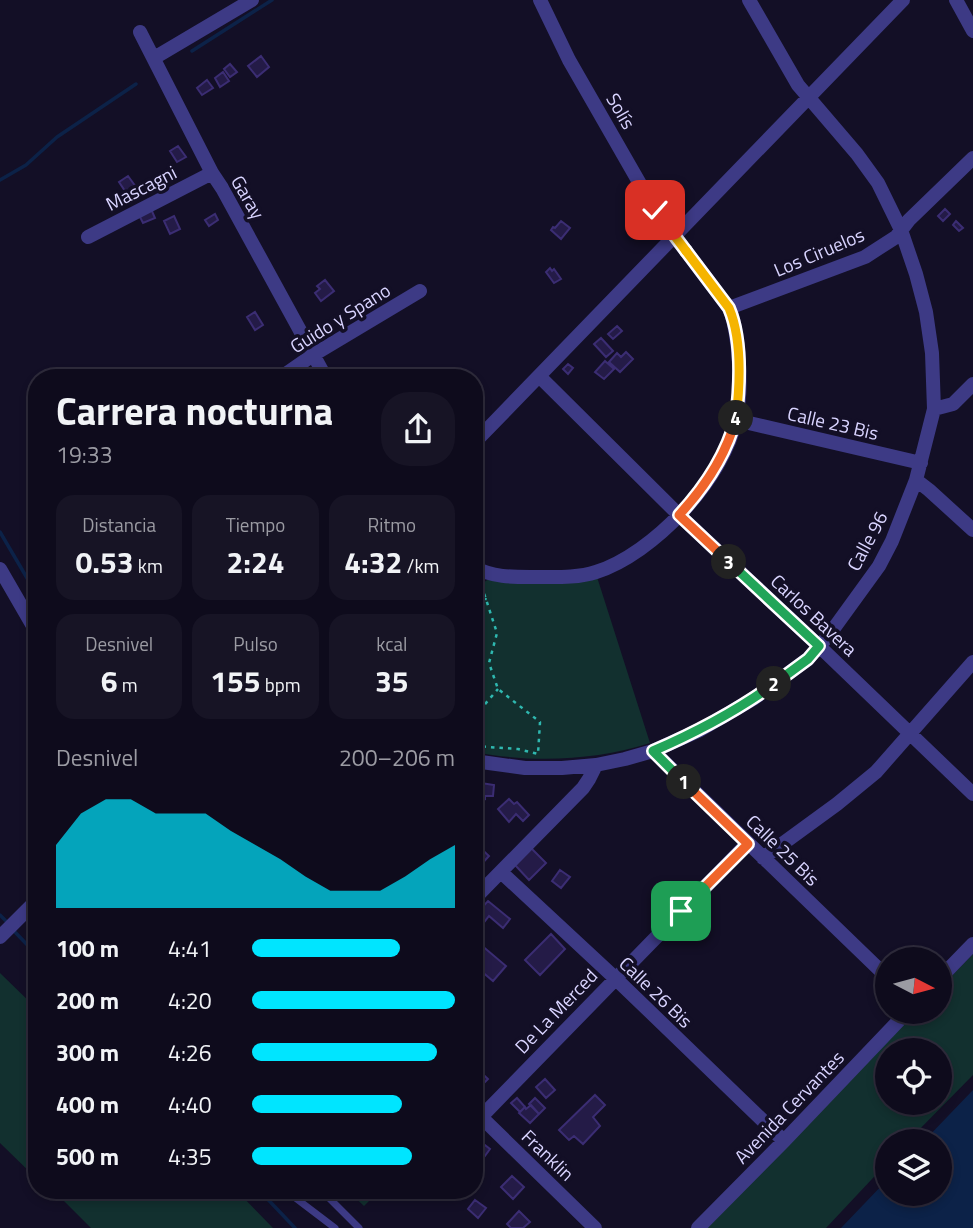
<!DOCTYPE html>
<html lang="es">
<head>
<meta charset="utf-8">
<style>
  body { margin:0; font-family:"Titillium Web",sans-serif; background:#171425; color:#f1f3f6; height:100vh; display:flex; flex-direction:column; font-size:26px; white-space:nowrap }
  * { box-sizing:border-box; margin:0 }
  p { font-size:23px; color:#9b9ba3 }
  .icon { flex:none; width:38px; height:38px; fill:none; stroke:currentColor; stroke-width:2; stroke-linecap:round; stroke-linejoin:round }
  .map { position:relative; flex:1; overflow:hidden }
  .details { position:absolute; left:28px; top:369px; width:455px; height:830px; display:flex; flex-direction:column; background:#0e0b1c; border-radius:28px; box-shadow:0 4px 10px #0003,0 0 0 2px #2e2b3b }
  .details>* { flex:none }
  .needle { width:46px; rotate:96deg }
  .controls { position:absolute; left:875px; top:947px; display:grid; gap:14px }
  .controls a { display:grid; place-items:center; width:77px; height:77px; border-radius:50%; background:#0e0b1c; box-shadow:0 4px 10px #0003,0 0 0 2px #2e2b3b; font-size:35px }
  .pin { position:absolute; display:grid; place-items:center; width:60px; height:60px; color:#fff; margin:-30px; border-radius:14px; box-shadow:0 4px 10px #0006 }
  .km { position:absolute; width:35px; height:35px; margin:-18px; border-radius:50%; background:#222; color:#fff; font-size:19px; line-height:35px; text-align:center }
  .round { display:grid; place-items:center; flex:none; width:74px; height:74px; border-radius:28px; background:#171425 }
  .summary { display:flex; align-items:center; justify-content:space-between; height:119px; padding:0 28px }
  h1 { font-size:38px; font-weight:700; line-height:52px }
  .metrics { display:grid; grid-template-columns:repeat(3,1fr); gap:10px; height:119px; padding:7px 28px }
  .metrics div { display:grid; align-content:center; border-radius:18px; background:#171425; text-align:center }
  .metrics b { font-size:30px; font-weight:700 }
  .metrics small { font-size:19px; font-weight:400 }
  .metrics p { font-size:19px }
  .chart { height:196px; padding:14px 28px }
  .chart p { display:flex; justify-content:space-between }
  .chart svg { width:100%; height:126px; margin-top:7px; fill:#00e5ff; opacity:.7 }
  ul { padding:0 28px; list-style:none; font-size:23px }
  li { display:grid; grid-template-columns:112px 84px 1fr; align-items:center; height:52px }
  li i { height:18px; border-radius:9px; background:#00e5ff }
  .map>svg:first-child { display:block }
  .green { fill:#12302f; fill-rule:evenodd }
  .water { fill:#0c2248 }
  .lines { fill:none; stroke-linecap:round; stroke-linejoin:round }
  .stream { stroke:#0c2248; stroke-width:3.5 }
  .building { fill:#241b47; stroke:#3b2d73; stroke-width:2 }
  .path { stroke:#2fb8b0; stroke-width:2.5; stroke-dasharray:3.5 5; stroke-linecap:butt }
  .lane { stroke:#3d3a85; stroke-width:7 }
  .street { stroke:#3d3a85; stroke-width:14 }
  .split-1-casing { stroke:#fff; stroke-width:14 }
  .split-2-casing { stroke:#fff; stroke-width:14 }
  .split-3-casing { stroke:#fff; stroke-width:14 }
  .split-4-casing { stroke:#fff; stroke-width:14 }
  .split-5-casing { stroke:#fff; stroke-width:14 }
  .split-6-casing { stroke:#fff; stroke-width:14 }
  .split-1 { stroke:#f0652b; stroke-width:9 }
  .split-2 { stroke:#22a559; stroke-width:9 }
  .split-3 { stroke:#22a559; stroke-width:9 }
  .split-4 { stroke:#f0652b; stroke-width:9 }
  .split-5 { stroke:#f5b400; stroke-width:9 }
  .split-6 { stroke:#f5b400; stroke-width:9 }
  .labels { text-anchor:middle; stroke-width:7; stroke-linejoin:round; paint-order:stroke }
  .street-label { font-size:19px; fill:#d9d4ff; stroke:#130f26 }
</style>
</head>
<body>
<div class="map">
<svg width="973" height="1228" viewBox="0 0 973 1228">
  <rect width="100%" height="100%" fill="#130f26"/>
  <path class="green" d="M597,577L650,743C594,761 532,763 474,752V597C478,589 481,582 490,579Z
    M973,954V1075L908,1141H887V1163L826,1228H702L916,1012H940V988ZM887,1050H940V1102H887Z
    M0,973L37,1009V1179L0,1143Z
    M75,1190H236L273,1228H91L64,1201Z
    M347,1190H380L364,1206Z"/>
  <path class="water" d="M973,1090V1228H841L887,1180V1194H940V1141H924Z"/>
  <g class="lines">
    <path class="stream" d="M192,51L272,0
      M0,180L26,165L57,137L136,84
      M0,532L37,595
      M0,915L7,922
      M14,931L37,955
      M259,1190L295,1228"/>
  </g>
  <path class="building" d="M261,56L269,67L257,77L248,66Z
    M230,64L237,72L230,77L224,69Z
    M223,72L229,81L220,87L215,78Z
    M207,80L213,88L202,95L197,88Z
    M178,146L186,157L177,162L170,151Z
    M128,176L136,187L127,194L119,182Z
    M151,209L155,218L143,223L139,215Z
    M945,209L950,214L943,221L938,216Z
    M215,214L218,220L209,226L205,220Z
    M174,216L180,229L170,234L164,221Z
    M561,221L570,228L561,239L551,230L553,227L555,228Z
    M956,221L963,228L959,231L953,225Z
    M550,268L552,271L554,269L561,279L554,283L546,272Z
    M325,280L334,291L321,301L315,293L320,289L317,286Z
    M255,312L263,325L255,330L247,317Z
    M617,326L622,331L613,339L608,334Z
    M601,338L613,351L606,357L594,344Z
    M626,352L633,359L620,372L609,362L617,353L621,357Z
    M605,361L614,369L604,379L595,372Z
    M568,364L573,368L568,374L563,369Z
    M481,783L494,785L493,796H485V799L479,798Z
    M509,799L514,804L517,802L529,815L523,821L516,814L509,822L498,809Z
    M475,843L489,856L478,868L474,864Z
    M531,848L546,863L529,880L515,865Z
    M560,870L570,877L561,888L552,881Z
    M488,901L510,919L503,928L489,916L485,921L476,914Z
    M551,934L565,949L540,975L525,960Z
    M474,939L506,966L493,981L474,965Z
    M474,1066L488,1079L479,1088L474,1084Z
    M545,1079L555,1090L546,1098L536,1087Z
    M595,1095L605,1105L593,1117L600,1126L583,1144L574,1136L569,1140L559,1130Z
    M517,1098L525,1107L520,1112L511,1103Z
    M535,1098L545,1108L539,1114L529,1104Z
    M531,1105L539,1114L530,1123L519,1113L525,1107L526,1109Z
    M481,1142L490,1149L474,1171V1150Z
    M512,1176L524,1187L513,1199L501,1187Z
    M475,1200L486,1208L478,1218L468,1209Z
    M519,1211L530,1222L523,1228H511L507,1224Z"/>
  <g class="lines">
    <path class="path" d="M474,623L486,598
      M474,717L498,689
      M474,746L518,749L538,754L540,722L498,689L489,663L497,633L481,584"/>
    <path class="lane" d="M285,1190L335,1228
      M321,1190L359,1228"/>
    <path class="street" d="M956,0L973,31
      M140,32L212,173L222,188L326,378
      M154,58L252,0
      M88,237L212,173
      M729,308L865,257L896,237L909,220L973,158
      M539,376L679,515L819,646L973,794
      M280,378L313,355L420,291
      M934,409L953,404L973,384
      M736,420L921,463
      M474,443L903,0
      M916,480L929,490L973,530
      M474,567C493,578 516,577 537,577C556,577 578,578 596,572C653,554 724,479 736,419C741,397 740,372 738,350C736,335 735,321 729,308L655,210L569,60L540,0
      M0,569L37,633
      M653,751L887,977
      M474,761L525,768H562L596,765L625,759L653,751L700,730L753,699L808,659L829,635L879,566L892,541L916,480L934,409L932,353L926,312L916,274L901,230L878,183L857,154L798,85L749,0
      M763,858L837,804L876,772L973,662
      M501,872L615,978L784,1141
      M474,899L583,788L589,779L596,765
      M0,937L37,900
      M940,978L973,944
      M476,1112L595,1228
      M481,1117L748,843
      M698,1228L784,1141L907,1012"/>
  </g>
  <g class="lines">
    <defs>
      <path id="split-1" d="M681,911L748,844L684,782"/>
      <path id="split-2" d="M684,782L653,751C697,732 735,712 774,684"/>
      <path id="split-3" d="M729,562L819,646L808,659L774,684"/>
      <path id="split-4" d="M729,562L679,515C705,487 726,456 736,418"/>
      <path id="split-5" d="M686,251L729,308C742,339 740,385 736,418"/>
      <path id="split-6" d="M655,210L686,251"/>
    </defs>
    <use href="#split-1" class="split-1-casing"/>
    <use href="#split-2" class="split-2-casing"/>
    <use href="#split-3" class="split-3-casing"/>
    <use href="#split-4" class="split-4-casing"/>
    <use href="#split-5" class="split-5-casing"/>
    <use href="#split-6" class="split-6-casing"/>
    <use href="#split-1" class="split-1"/>
    <use href="#split-2" class="split-2"/>
    <use href="#split-3" class="split-3"/>
    <use href="#split-4" class="split-4"/>
    <use href="#split-5" class="split-5"/>
    <use href="#split-6" class="split-6"/>
  </g>
  <g class="labels">
    <g class="street-label">
      <text transform="translate(621 111) rotate(60)" y="7">Solís</text>
      <text transform="translate(141 188) rotate(-27)" y="7">Mascagni</text>
      <text transform="translate(248 197) rotate(60)" y="7">Garay</text>
      <text transform="translate(819 252) rotate(-23)" y="7">Los Ciruelos</text>
      <text transform="translate(340 318) rotate(-32)" y="7">Guido y Spano</text>
      <text transform="translate(833 423) rotate(13)" y="7">Calle 23 Bis</text>
      <text transform="translate(867 541) rotate(-62)" y="7">Calle 96</text>
      <text transform="translate(814 615) rotate(43)" y="7">Carlos Bavera</text>
      <text transform="translate(783 850) rotate(44)" y="7">Calle 25 Bis</text>
      <text transform="translate(656 992) rotate(44)" y="7">Calle 26 Bis</text>
      <text transform="translate(556 1011) rotate(-46)" y="7">De La Merced</text>
      <text transform="translate(789 1107) rotate(-46)" y="7">Avenida Cervantes</text>
      <text transform="translate(548 1155) rotate(44)" y="7">Franklin</text>
    </g>
  </g>
</svg>
<div class="controls">
<a><svg class="needle" viewBox="-14 -14 28 28"><path d="M0-13l5 13h-10z" fill="#e53935"/><path d="M0 13l5-13h-10z" fill="#9b9ba3"/></svg></a>
<a><svg class="icon" aria-label="locate" viewBox="0 0 24 24"><circle cx="12" cy="12" r="6"/><path d="M12 2v4M12 18v4M2 12h4M18 12h4"/></svg></a>
<a><svg class="icon" aria-label="layers" viewBox="0 0 24 24"><path d="M12 4l9 5-9 5-9-5zM3 14l9 5 9-5"/></svg></a>
</div>
<div class="pin" style="left:681px;top:911px;background:#1e9e55"><svg class="icon" aria-label="arrive" viewBox="0 0 24 24"><path d="M6 21V4h12l-3 4 3 4H6"/></svg></div>
<div class="pin" style="left:655px;top:210px;background:#d93025"><svg class="icon" aria-label="check" viewBox="0 0 24 24"><path d="M5 12l5 5 9-10"/></svg></div>
<b class="km" style="left:684px;top:782px">1</b>
<b class="km" style="left:774px;top:684px">2</b>
<b class="km" style="left:729px;top:562px">3</b>
<b class="km" style="left:736px;top:418px">4</b>
<section class="details">
<div class="summary"><div><h1>Carrera nocturna</h1><p>19:33</p></div><a class="round"><svg class="icon" aria-label="share" viewBox="0 0 24 24"><path d="M12 15V3M7 8l5-5 5 5M5 13v7h14v-7"/></svg></a></div>
<div class="metrics">
<div><p>Distancia</p><b>0.53<small> km</small></b></div>
<div><p>Tiempo</p><b>2:24</b></div>
<div><p>Ritmo</p><b>4:32<small> /km</small></b></div>
</div>
<div class="metrics">
<div><p>Desnivel</p><b>6<small> m</small></b></div>
<div><p>Pulso</p><b>155<small> bpm</small></b></div>
<div><p>kcal</p><b>35</b></div>
</div>
<div class="chart"><p><span>Desnivel</span>200–206 m</p>
<svg viewBox="0 0 160 44" preserveAspectRatio="none"><path d="M0 44V22L10 11L20 6L30 6L40 11L50 11L60 11L70 17L80 22L90 27L100 33L110 38L120 38L130 38L140 33L150 27L160 22V44z"/></svg>
</div>
<ul>
<li><b>100 m</b>4:41<i style="width:73%"></i></li>
<li><b>200 m</b>4:20<i style="width:100%"></i></li>
<li><b>300 m</b>4:26<i style="width:91%"></i></li>
<li><b>400 m</b>4:40<i style="width:74%"></i></li>
<li><b>500 m</b>4:35<i style="width:79%"></i></li>
</ul>
</section>
</div>
</body>
</html>
